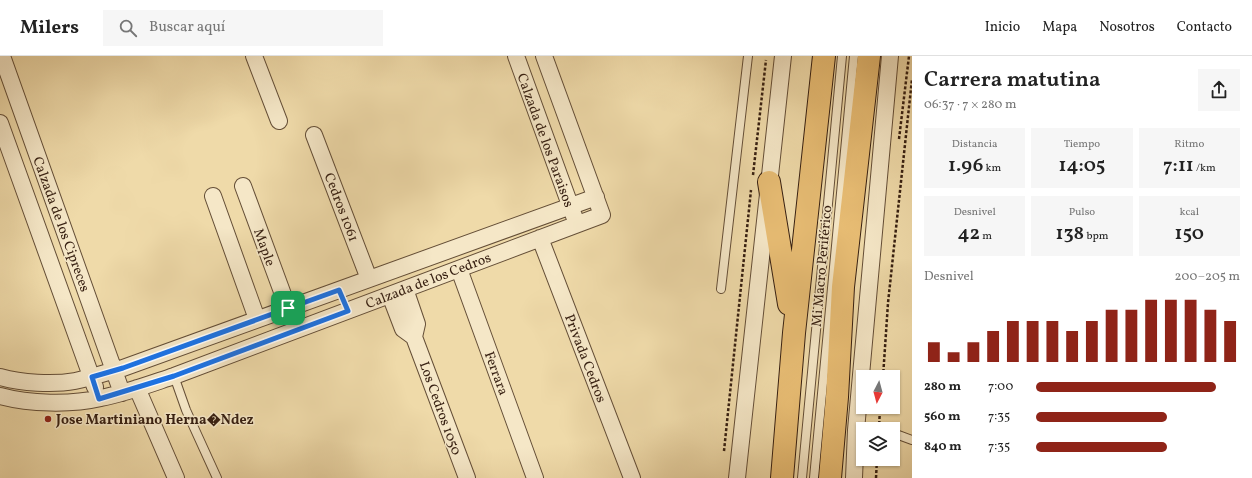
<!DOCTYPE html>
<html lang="es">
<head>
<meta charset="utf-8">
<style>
  body { margin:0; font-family:Vollkorn,serif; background:#f6f6f6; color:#222; height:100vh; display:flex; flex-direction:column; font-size:15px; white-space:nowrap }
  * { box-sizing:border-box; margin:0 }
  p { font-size:13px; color:#767676 }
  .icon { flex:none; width:22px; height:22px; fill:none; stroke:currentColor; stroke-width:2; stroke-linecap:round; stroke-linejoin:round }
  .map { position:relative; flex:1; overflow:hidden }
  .side { display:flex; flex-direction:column; background:#fff; width:340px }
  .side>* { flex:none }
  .needle { width:26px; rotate:186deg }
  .controls { position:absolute; left:856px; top:314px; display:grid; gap:8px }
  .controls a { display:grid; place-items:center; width:44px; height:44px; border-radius:0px; background:#fff; box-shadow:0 1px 3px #0004; font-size:20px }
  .pin { position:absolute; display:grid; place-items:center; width:34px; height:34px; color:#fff; margin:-17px; border-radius:8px; box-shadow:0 2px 6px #0006 }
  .round { display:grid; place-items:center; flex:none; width:42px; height:42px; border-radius:0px; background:#f6f6f6 }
  .headline { display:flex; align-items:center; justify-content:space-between; height:68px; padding:0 12px }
  h1 { font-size:22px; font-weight:600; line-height:30px }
  .figures { display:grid; grid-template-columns:repeat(3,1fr); gap:6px; height:68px; padding:4px 12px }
  .figures div { display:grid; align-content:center; border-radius:0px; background:#f6f6f6; text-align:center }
  .figures b { font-size:20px; font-weight:600 }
  .figures small { font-size:11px; font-weight:400 }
  .figures p { font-size:11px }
  .chart { height:112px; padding:8px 12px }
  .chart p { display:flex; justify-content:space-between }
  .chart svg { width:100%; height:72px; margin-top:4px; stroke:#8f2418; stroke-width:6 }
  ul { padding:0 12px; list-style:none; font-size:13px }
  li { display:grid; grid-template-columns:64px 48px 1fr; align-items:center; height:30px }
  li i { height:10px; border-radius:5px; background:#8f2418 }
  header { display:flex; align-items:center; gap:24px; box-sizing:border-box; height:56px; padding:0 20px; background:#fff; border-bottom:1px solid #e0e0e0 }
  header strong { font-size:19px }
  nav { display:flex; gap:22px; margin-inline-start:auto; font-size:14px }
  .search { width:280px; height:36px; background:#f6f6f6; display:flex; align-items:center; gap:10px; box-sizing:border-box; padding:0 14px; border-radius:0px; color:#767676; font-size:15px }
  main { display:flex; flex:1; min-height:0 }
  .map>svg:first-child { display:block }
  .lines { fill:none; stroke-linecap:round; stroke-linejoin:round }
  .lane-casing { stroke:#644e37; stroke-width:10 }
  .street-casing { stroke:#644e37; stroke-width:18 }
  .highway-casing { stroke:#361f11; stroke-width:24 }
  .path { stroke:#361f11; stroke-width:2.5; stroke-dasharray:3 2; stroke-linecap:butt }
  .lane { stroke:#f5e7c7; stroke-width:8 }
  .street { stroke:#f5e7c7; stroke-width:16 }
  .highway { stroke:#e8bd74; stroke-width:22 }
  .route-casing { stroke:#fff; stroke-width:8 }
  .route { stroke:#1a73e8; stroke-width:5 }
  .poi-dot { fill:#8f2418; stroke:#f5e7c7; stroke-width:1.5 }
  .labels { text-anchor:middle; stroke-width:3; stroke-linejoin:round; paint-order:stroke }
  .street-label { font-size:14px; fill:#361f11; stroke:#f5e7c7 }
  .poi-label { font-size:14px; font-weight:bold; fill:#361f11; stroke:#f5e7c7; text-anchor:start }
</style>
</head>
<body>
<header>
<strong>Milers</strong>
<div class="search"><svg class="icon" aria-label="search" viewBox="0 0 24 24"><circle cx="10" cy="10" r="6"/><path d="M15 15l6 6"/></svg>Buscar aquí</div>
<nav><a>Inicio</a><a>Mapa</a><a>Nosotros</a><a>Contacto</a></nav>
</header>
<main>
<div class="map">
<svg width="912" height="422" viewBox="0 0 912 422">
  <rect width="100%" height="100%" fill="#efdaa9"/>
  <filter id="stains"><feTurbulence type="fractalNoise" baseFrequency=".005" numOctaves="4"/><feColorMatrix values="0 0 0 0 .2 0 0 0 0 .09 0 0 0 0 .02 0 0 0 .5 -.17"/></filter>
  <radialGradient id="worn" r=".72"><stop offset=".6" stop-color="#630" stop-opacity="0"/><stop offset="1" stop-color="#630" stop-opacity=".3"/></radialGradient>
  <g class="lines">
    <defs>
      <path id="lane" d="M721,233L748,0
        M174,320L186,354L217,422
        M893,377L912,384
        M802,422L842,0
        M814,422L854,0"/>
      <path id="street" d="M2,0L122,337
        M254,0L279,65
        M516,0L574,160
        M0,67L95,331
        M314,79L369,223
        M243,130L288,252
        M213,140L257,263
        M540,182L632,422
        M459,213L535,422
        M405,233L417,268L414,281
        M390,239L403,273L414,281L467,422
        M0,321C21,327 53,329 75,325C91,322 107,316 123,312L596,141
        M137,332L176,422
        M0,340C29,348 71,349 101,342C126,337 150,328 174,320L602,159L544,0
        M737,422L783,0
        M854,422L856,374L890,0"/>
      <path id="highway" d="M769,126L789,248
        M782,422L794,277L824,0
        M830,422L837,341L843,231L869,0"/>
    </defs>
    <use href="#lane" class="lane-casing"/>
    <use href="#street" class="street-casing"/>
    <use href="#highway" class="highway-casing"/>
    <path class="path" d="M899,83L909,0
      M753,119L766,4
      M883,321L888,247L912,23
      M879,373L880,351
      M724,395L751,134
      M876,422L877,403"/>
    <use href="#lane" class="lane"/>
    <use href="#street" class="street"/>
    <use href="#highway" class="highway"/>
  </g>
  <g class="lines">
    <defs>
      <path id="route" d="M339,234L348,255L174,320L99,343L92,321L123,312Z"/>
    </defs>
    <use href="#route" class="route-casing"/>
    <use href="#route" class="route"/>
  </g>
  <circle class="poi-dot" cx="48" cy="363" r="4"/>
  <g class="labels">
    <g class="street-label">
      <text transform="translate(546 84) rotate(70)" y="5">Calzada de los Paraisos</text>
      <text transform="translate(342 151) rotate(69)" y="5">Cedros 1061</text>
      <text transform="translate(62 168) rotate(70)" y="5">Calzada de los Cipreces</text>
      <text transform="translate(265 191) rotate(70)" y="5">Maple</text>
      <text transform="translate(821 210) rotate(-85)" y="5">Mi Macro Periférico</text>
      <text transform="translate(428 224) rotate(-21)" y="5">Calzada de los Cedros</text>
      <text transform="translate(586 302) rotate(69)" y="5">Privada Cedros</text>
      <text transform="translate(497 317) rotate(70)" y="5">Ferrara</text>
      <text transform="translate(441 352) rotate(70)" y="5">Los Cedros 1050</text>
    </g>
    <g class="poi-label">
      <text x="56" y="368">Jose Martiniano Herna�Ndez</text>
    </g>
  </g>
  <rect width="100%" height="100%" filter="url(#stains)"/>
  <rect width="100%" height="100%" fill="url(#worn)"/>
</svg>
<div class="controls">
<a><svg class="needle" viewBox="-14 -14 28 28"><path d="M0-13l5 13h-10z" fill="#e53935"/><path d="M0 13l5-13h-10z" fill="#767676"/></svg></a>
<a><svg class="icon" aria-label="layers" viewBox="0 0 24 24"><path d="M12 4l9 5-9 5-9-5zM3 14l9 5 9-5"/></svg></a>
</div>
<div class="pin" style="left:288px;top:252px;background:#1e9e55"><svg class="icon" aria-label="arrive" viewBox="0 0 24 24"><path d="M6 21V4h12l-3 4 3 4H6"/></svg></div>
</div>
<section class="side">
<div class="headline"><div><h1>Carrera matutina</h1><p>06:37 · 7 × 280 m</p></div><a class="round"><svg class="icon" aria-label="share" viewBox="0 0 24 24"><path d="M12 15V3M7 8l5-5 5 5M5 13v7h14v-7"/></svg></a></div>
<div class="figures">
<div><p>Distancia</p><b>1.96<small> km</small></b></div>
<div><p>Tiempo</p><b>14:05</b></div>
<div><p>Ritmo</p><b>7:11<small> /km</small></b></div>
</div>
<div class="figures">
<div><p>Desnivel</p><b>42<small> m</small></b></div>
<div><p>Pulso</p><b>138<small> bpm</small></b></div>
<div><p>kcal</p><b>150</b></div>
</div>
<div class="chart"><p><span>Desnivel</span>200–205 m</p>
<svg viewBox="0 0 160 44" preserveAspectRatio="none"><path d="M5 44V32M15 44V38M25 44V32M35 44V25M45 44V19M55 44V19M65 44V19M75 44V25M85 44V19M95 44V12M105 44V12M115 44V6M125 44V6M135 44V6M145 44V12M155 44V19"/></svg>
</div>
<ul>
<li><b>280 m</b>7:00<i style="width:88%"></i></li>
<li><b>560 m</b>7:35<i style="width:64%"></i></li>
<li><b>840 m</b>7:35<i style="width:64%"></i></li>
</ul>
</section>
</main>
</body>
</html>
